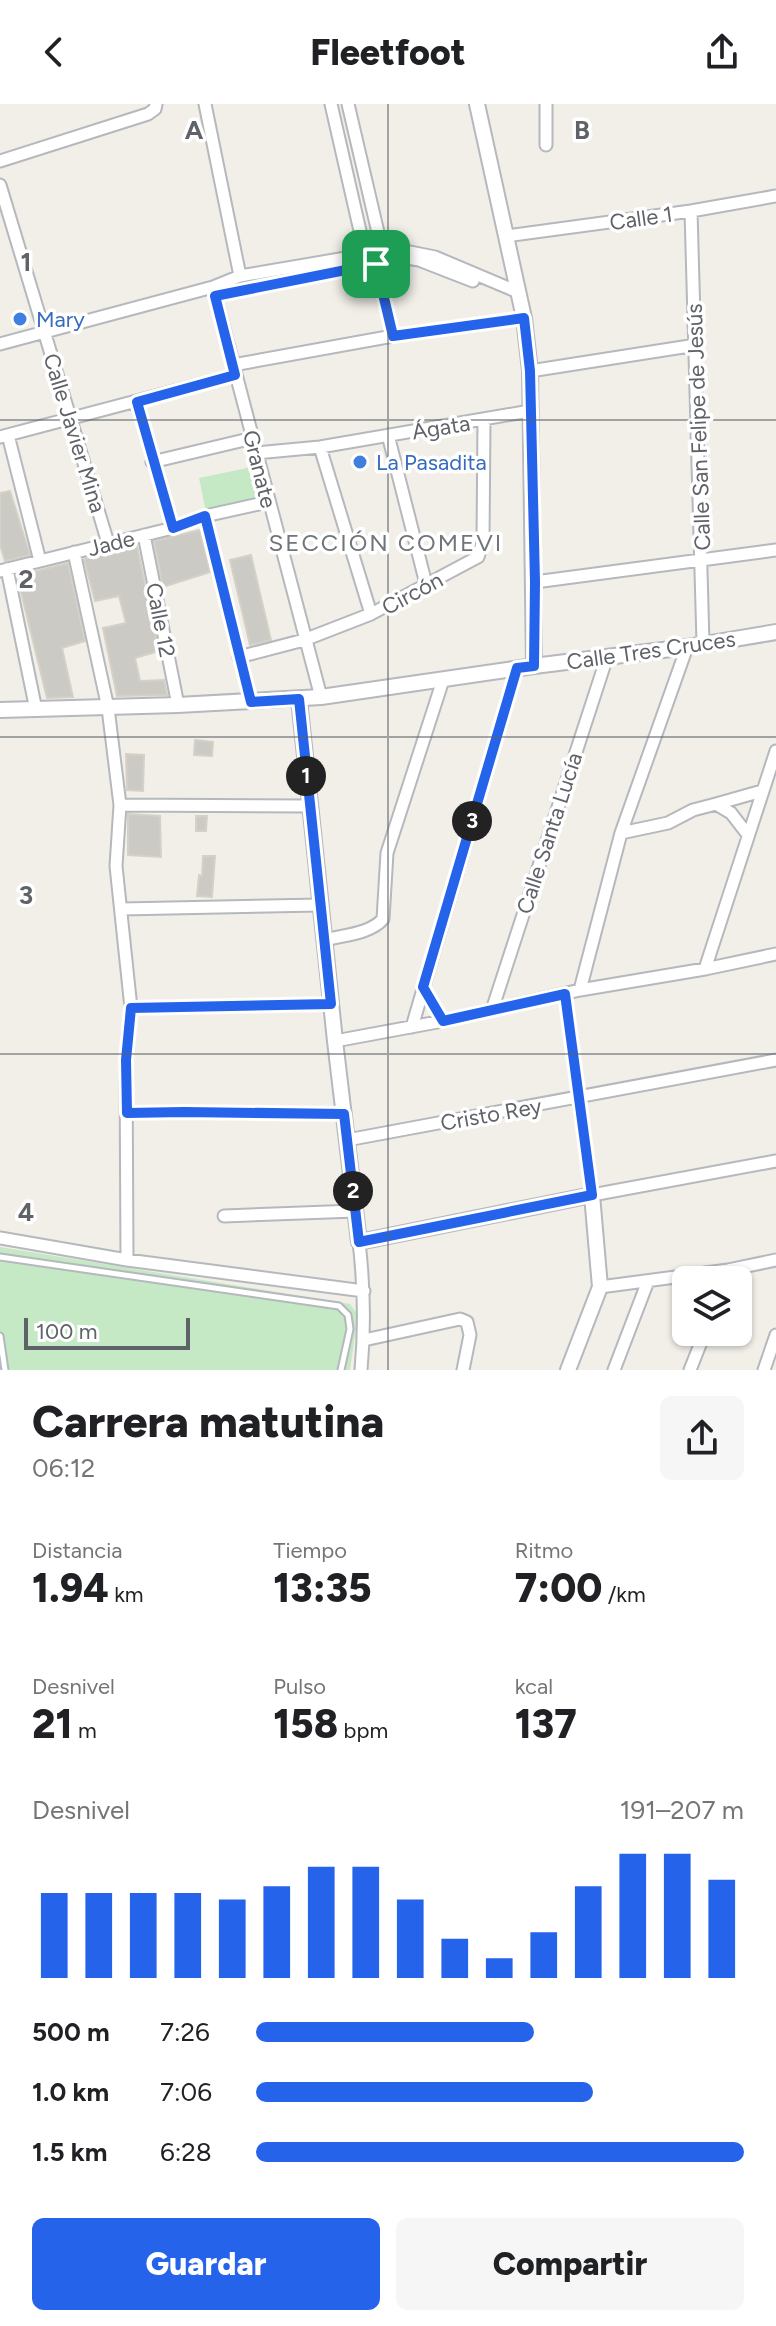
<!DOCTYPE html>
<html lang="es">
<head>
<meta charset="utf-8">
<style>
  body { margin:0; font-family:Figtree,sans-serif; background:#f6f6f6; color:#202124; height:100vh; display:flex; flex-direction:column; font-size:30px; white-space:nowrap }
  * { box-sizing:border-box; margin:0 }
  p { font-size:26px; color:#757577 }
  .icon { flex:none; width:44px; height:44px; fill:none; stroke:currentColor; stroke-width:2; stroke-linecap:round; stroke-linejoin:round }
  .map { position:relative; height:1266px; overflow:hidden }
  .side { display:flex; flex-direction:column; background:#fff; flex:1 }
  .side>* { flex:none }
  .buttons { position:absolute; left:672px; top:1162px; display:grid; gap:16px }
  .buttons a { display:grid; place-items:center; width:80px; height:80px; border-radius:12px; background:#fff; box-shadow:0 2px 6px #0004; font-size:40px }
  .scale { position:absolute; left:24px; bottom:20px; width:166px; box-sizing:border-box; padding-left:8px; border:4px solid #5f6368; border-top:0; font-size:22px; line-height:28px; white-space:nowrap; color:#5f6368; -webkit-text-stroke:6px #fff; paint-order:stroke }
  .pin { position:absolute; display:grid; place-items:center; width:68px; height:68px; color:#fff; margin:-34px; border-radius:16px; box-shadow:0 4px 12px #0006 }
  .km { position:absolute; width:40px; height:40px; margin:-20px; border-radius:50%; background:#222; color:#fff; font-size:22px; line-height:40px; text-align:center }
  .round { display:grid; place-items:center; flex:none; width:84px; height:84px; border-radius:12px; background:#f6f6f6 }
  .headline { display:flex; align-items:center; justify-content:space-between; height:136px; padding:0 32px }
  h1 { font-size:44px; font-weight:800; line-height:60px }
  .figures { display:grid; grid-template-columns:repeat(3,1fr); gap:12px; height:136px; padding:8px 32px }
  .figures div { display:grid; align-content:center }
  .figures b { font-size:40px; font-weight:800 }
  .figures small { font-size:22px; font-weight:400 }
  .figures p { font-size:22px }
  .chart { height:224px; padding:16px 32px }
  .chart p { display:flex; justify-content:space-between }
  .chart svg { width:100%; height:144px; margin-top:8px; stroke:#2563eb; stroke-width:6 }
  .cta { display:flex; gap:16px; margin-top:auto; padding:16px 32px }
  .cta a { flex:1; height:92px; border-radius:12px; background:#2563eb; color:#fff; font-size:32px; font-weight:800; line-height:92px; text-align:center }
  .cta a+a { background:#f6f6f6; color:#202124 }
  ul { padding:0 32px; list-style:none; font-size:26px }
  li { display:grid; grid-template-columns:128px 96px 1fr; align-items:center; height:60px }
  li i { height:20px; border-radius:10px; background:#2563eb }
  header { display:flex; justify-content:space-between; align-items:center; height:104px; padding:0 32px; background:#fff; font-size:36px; font-weight:800 }
  .map>svg:first-child { display:block }
  .green { fill:#c5e8c5 }
  .building { fill:#cccac5; stroke:#d6d1c6; stroke-width:2 }
  .lines { fill:none; stroke-linecap:round; stroke-linejoin:round }
  .service-casing { stroke:#b5b8bc; stroke-width:9 }
  .minor-casing { stroke:#b5b8bc; stroke-width:15 }
  .tertiary-casing { stroke:#b5b8bc; stroke-width:18 }
  .service { stroke:#fff; stroke-width:5 }
  .minor { stroke:#fff; stroke-width:11 }
  .tertiary { stroke:#fff; stroke-width:14 }
  .route-casing { stroke:#fff; stroke-width:16 }
  .route { stroke:#2563eb; stroke-width:10 }
  .grid { fill:none; stroke:#5f6368; stroke-width:2; stroke-opacity:0.55 }
  .shop-dot { fill:#3f7fe0; stroke:#fff; stroke-width:3 }
  .labels { text-anchor:middle; stroke-width:7; stroke-linejoin:round; paint-order:stroke }
  .street-label { font-size:22px; fill:#5f6368; stroke:#fff }
  .shop-label { font-size:22px; fill:#366cbe; stroke:#fff; text-anchor:start }
  .neighbourhood-label { font-size:24px; letter-spacing:2px; fill:#70757a; stroke:#fff }
  .grid-label { font-size:26px; text-anchor:middle; font-weight:bold; fill:#5f6368; stroke:#fff; stroke-width:7; stroke-linejoin:round; paint-order:stroke }
</style>
</head>
<body>
<header><svg class="icon" aria-label="back" viewBox="0 0 24 24"><path d="M15 5l-7 7 7 7"/></svg>Fleetfoot<svg class="icon" aria-label="share" viewBox="0 0 24 24"><path d="M12 15V3M7 8l5-5 5 5M5 13v7h14v-7"/></svg></header>
<div class="map">
<svg width="776" height="1266" viewBox="0 0 776 1266">
  <rect width="100%" height="100%" fill="#f1efe8"/>
  <path class="green" d="M252,363L259,396L206,408L199,374Z
    M0,1143L350,1200L358,1211L350,1266H0Z"/>
  <path class="building" d="M10,387L30,451L5,457L0,441V389Z
    M200,426L210,468L163,483L154,437Z
    M137,442L159,547L135,554L140,577L164,576L167,591L117,592L103,524L126,519L119,492L95,497L84,455Z
    M251,451L271,536L250,541L230,456Z
    M68,459L85,537L62,544L73,593L47,594L19,480L31,477L29,469Z
    M195,636L213,638L212,652L194,651Z
    M126,650L144,651L143,687L127,686Z
    M128,710L160,712L161,753L128,751Z
    M196,712H207L206,727H196Z
    M203,752H215L212,793L197,792L199,771L202,772Z"/>
  <g class="lines">
    <defs>
      <path id="service" d="M0,1153L339,1202L348,1211L350,1225L341,1266
        M0,1232L5,1266"/>
      <path id="minor" d="M205,0L240,172
        M331,0L363,140L375,149
        M348,0L380,137L375,149
        M546,0V41
        M0,57L148,10L155,5L156,0
        M0,81L108,439
        M691,107L703,539
        M506,132L691,107L776,92
        M376,160L393,232
        M213,183L321,593
        M215,192L407,154L419,156L473,177
        M0,240L213,183L240,172L375,149L410,148L435,153L518,188
        M233,261L393,232L524,214
        M530,267L696,241
        M137,298L173,424
        M8,331L40,457
        M388,331L426,480
        M0,333L235,271
        M320,343L371,510
        M256,349L320,343L530,307
        M152,358L253,334
        M205,412L251,598
        M144,431L178,601
        M74,448L108,604L120,701L116,762L131,904L126,956L127,1156
        M7,465L36,606
        M0,467L173,424L205,412L268,398
        M535,478L776,446
        M239,553L304,536L371,510L478,453L483,437L484,316
        M716,700L762,687
        M120,701L309,702
        M621,729L668,719L693,706L716,700L731,709L748,731
        M122,805L320,801
        M325,836C343,831 370,830 383,815L387,749L443,576
        M705,865L776,647
        M423,883L443,917
        M580,886L621,729L687,543
        M565,890L592,1091L776,1057
        M131,904L331,900
        M492,906L607,553
        M412,923L517,564
        M335,937L443,917L580,886L705,865L776,850
        M127,1009L184,1008L344,1010
        M347,1036L776,956
        M224,1112L355,1107
        M0,1134L127,1156L364,1187
        M359,1138C364,1181 365,1223 361,1266
        M600,1183L728,1166L776,1156
        M364,1236L460,1215L467,1218L470,1231L463,1266
        M614,1266L648,1177
        M690,1266L705,1228
        M764,1266L776,1231"/>
      <path id="tertiary" d="M477,0L524,214L530,267L534,562
        M299,595L335,937L359,1138L592,1091L600,1183L568,1266
        M0,606L178,601L321,593L534,562L687,543L776,528"/>
    </defs>
    <use href="#service" class="service-casing"/>
    <use href="#minor" class="minor-casing"/>
    <use href="#tertiary" class="tertiary-casing"/>
    <use href="#service" class="service"/>
    <use href="#minor" class="minor"/>
    <use href="#tertiary" class="tertiary"/>
  </g>
  <g class="lines">
    <defs>
      <path id="route" d="M376,160L393,232L524,214L530,267L535,478L534,562L517,564L423,883L443,917L565,890L592,1091L359,1138L344,1010L184,1008L127,1009L126,956L131,904L331,900L299,595L251,598L205,412L173,424L137,298L235,271L215,192Z"/>
    </defs>
    <use href="#route" class="route-casing"/>
    <use href="#route" class="route"/>
  </g>
  <path class="grid" d="M388,0V1266M0,316H776M0,633H776M0,950H776"/>
  <g class="shop-dot">
    <circle cx="20" cy="215" r="8"/>
    <circle cx="360" cy="358" r="8"/>
  </g>
  <g class="labels">
    <g class="street-label">
      <text transform="translate(641 114) rotate(-8)" y="8">Calle 1</text>
      <text transform="translate(441 323) rotate(-9)" y="8">Ágata</text>
      <text transform="translate(698 323) rotate(-92)" y="8">Calle San Felipe de Jesús</text>
      <text transform="translate(75 329) rotate(73)" y="8">Calle Javier Mina</text>
      <text transform="translate(260 365) rotate(76)" y="8">Granate</text>
      <text transform="translate(111 439) rotate(-14)" y="8">Jade</text>
      <text transform="translate(412 489) rotate(-28)" y="8">Circón</text>
      <text transform="translate(161 516) rotate(79)" y="8">Calle 12</text>
      <text transform="translate(651 546) rotate(-8)" y="8">Calle Tres Cruces</text>
      <text transform="translate(549 729) rotate(-72)" y="8">Calle Santa Lucía</text>
      <text transform="translate(491 1010) rotate(-10)" y="8">Cristo Rey</text>
    </g>
    <g class="shop-label">
      <text x="36" y="223">Mary</text>
      <text x="376" y="366">La Pasadita</text>
    </g>
    <g class="neighbourhood-label">
      <text x="386" y="447">SECCIÓN COMEVI</text>
    </g>
  </g>
  <g class="grid-label">
    <text x="194" y="35">A</text>
    <text x="582" y="35">B</text>
    <text x="26" y="167">1</text>
    <text x="26" y="484">2</text>
    <text x="26" y="800">3</text>
    <text x="26" y="1117">4</text>
  </g>
</svg>
<div class="buttons">
<a><svg class="icon" aria-label="layers" viewBox="0 0 24 24"><path d="M12 4l9 5-9 5-9-5zM3 14l9 5 9-5"/></svg></a>
</div>
<div class="scale">100 m</div>
<div class="pin" style="left:376px;top:160px;background:#1e9e55"><svg class="icon" aria-label="arrive" viewBox="0 0 24 24"><path d="M6 21V4h12l-3 4 3 4H6"/></svg></div>
<b class="km" style="left:306px;top:672px">1</b>
<b class="km" style="left:353px;top:1087px">2</b>
<b class="km" style="left:472px;top:717px">3</b>
</div>
<section class="side">
<div class="headline"><div><h1>Carrera matutina</h1><p>06:12</p></div><a class="round"><svg class="icon" aria-label="share" viewBox="0 0 24 24"><path d="M12 15V3M7 8l5-5 5 5M5 13v7h14v-7"/></svg></a></div>
<div class="figures">
<div><p>Distancia</p><b>1.94<small> km</small></b></div>
<div><p>Tiempo</p><b>13:35</b></div>
<div><p>Ritmo</p><b>7:00<small> /km</small></b></div>
</div>
<div class="figures">
<div><p>Desnivel</p><b>21<small> m</small></b></div>
<div><p>Pulso</p><b>158<small> bpm</small></b></div>
<div><p>kcal</p><b>137</b></div>
</div>
<div class="chart"><p><span>Desnivel</span>191–207 m</p>
<svg viewBox="0 0 160 44" preserveAspectRatio="none"><path d="M5 44V18M15 44V18M25 44V18M35 44V18M45 44V20M55 44V16M65 44V10M75 44V10M85 44V20M95 44V32M105 44V38M115 44V30M125 44V16M135 44V6M145 44V6M155 44V14"/></svg>
</div>
<ul>
<li><b>500 m</b>7:26<i style="width:57%"></i></li>
<li><b>1.0 km</b>7:06<i style="width:69%"></i></li>
<li><b>1.5 km</b>6:28<i style="width:100%"></i></li>
</ul>
<div class="cta"><a>Guardar</a><a>Compartir</a></div>
</section>
</body>
</html>
